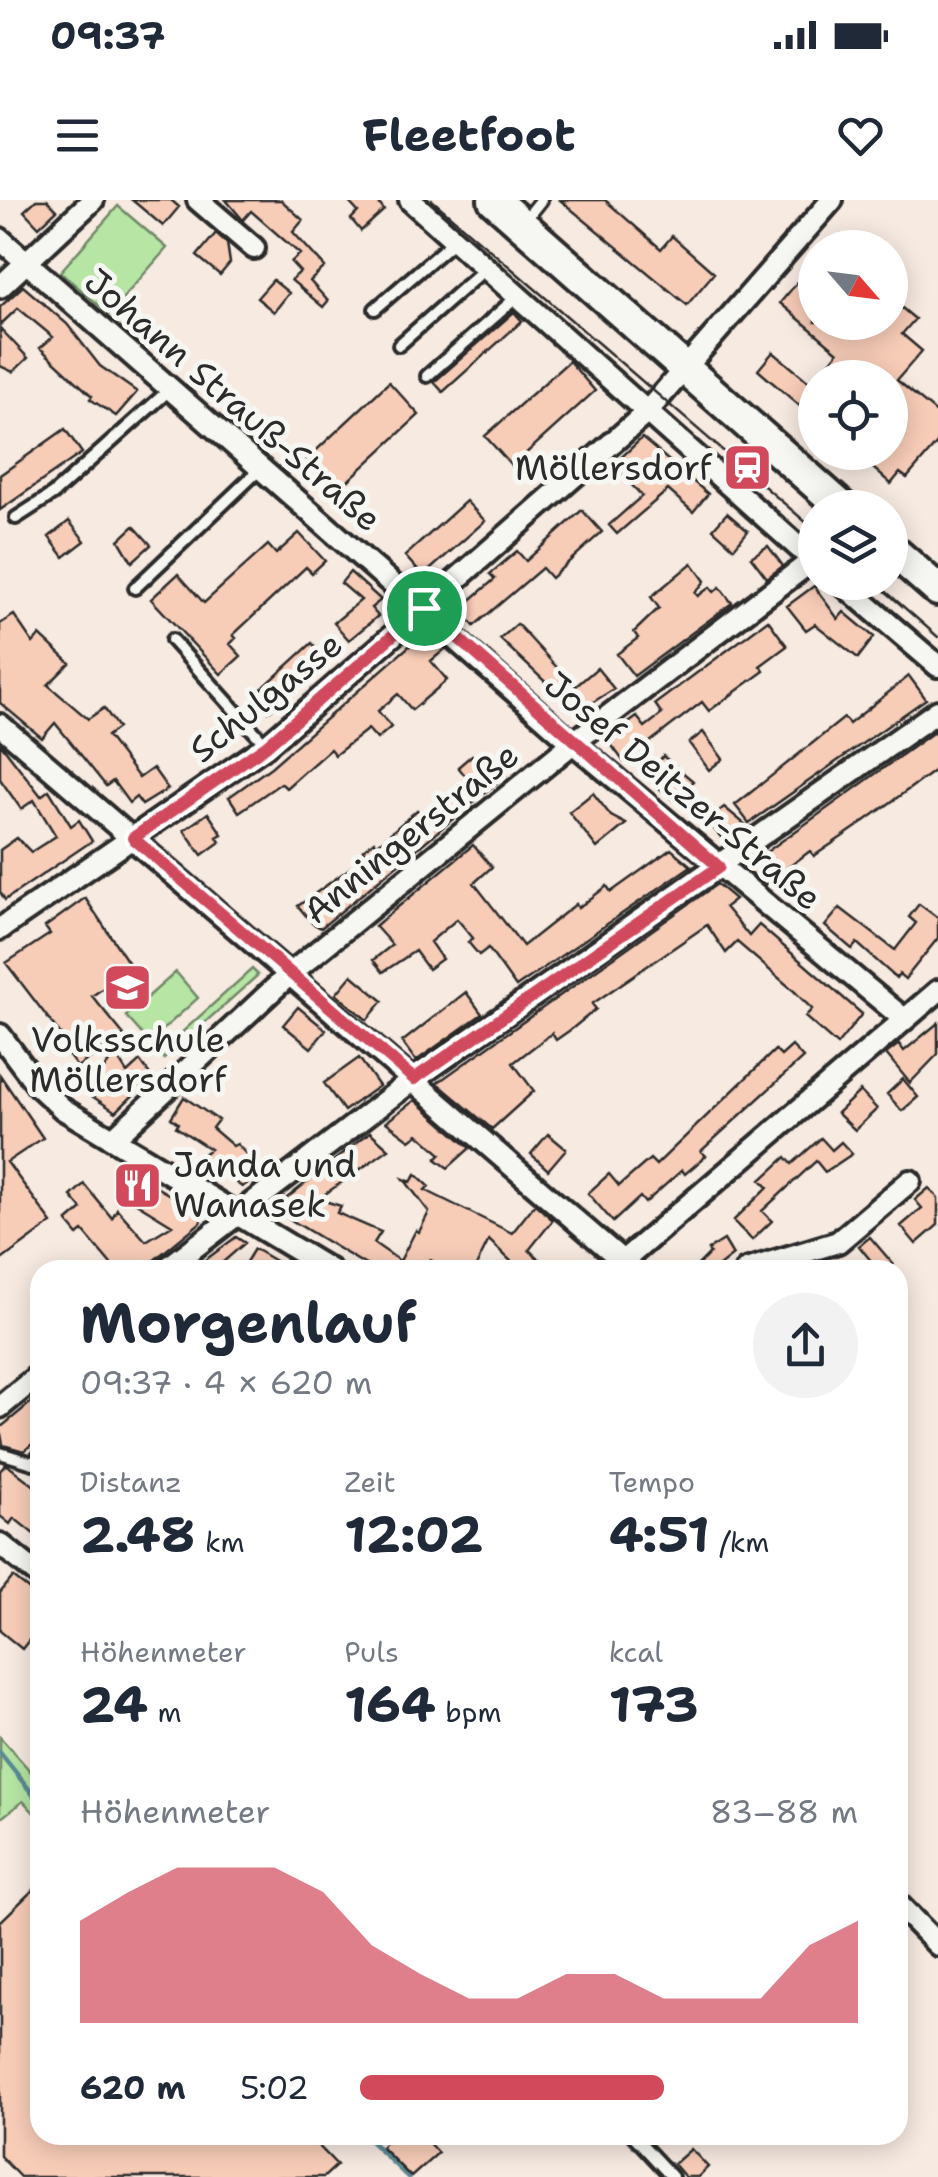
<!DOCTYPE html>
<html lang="de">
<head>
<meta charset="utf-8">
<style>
  body { margin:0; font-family:"Shantell Sans",sans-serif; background:#f2f2f3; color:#1f2937; height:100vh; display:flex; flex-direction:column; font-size:38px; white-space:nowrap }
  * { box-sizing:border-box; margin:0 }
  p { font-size:32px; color:#747a83 }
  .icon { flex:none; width:55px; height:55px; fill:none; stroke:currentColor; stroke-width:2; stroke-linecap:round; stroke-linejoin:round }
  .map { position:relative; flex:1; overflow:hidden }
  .panel { position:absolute; left:30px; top:1060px; width:878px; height:885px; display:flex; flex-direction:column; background:#fff; border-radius:30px; box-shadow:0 5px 25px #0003 }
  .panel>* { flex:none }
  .needle { width:65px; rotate:118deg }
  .fabs { position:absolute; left:798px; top:30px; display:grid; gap:20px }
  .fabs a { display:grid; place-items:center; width:110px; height:110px; border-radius:50%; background:#fff; box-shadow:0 5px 25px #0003; font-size:50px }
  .pin { position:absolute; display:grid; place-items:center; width:85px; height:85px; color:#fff; margin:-42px; border:5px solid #fff; border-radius:50%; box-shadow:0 2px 10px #0007 }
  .round { display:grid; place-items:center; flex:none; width:105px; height:105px; border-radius:52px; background:#f2f2f3 }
  .headline { display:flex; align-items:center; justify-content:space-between; height:170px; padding:0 50px }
  h1 { font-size:55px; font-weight:700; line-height:75px }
  .stats { display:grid; grid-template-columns:repeat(3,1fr); gap:15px; height:170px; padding:10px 50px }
  .stats div { display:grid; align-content:center }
  .stats b { font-size:50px; font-weight:700 }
  .stats small { font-size:28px; font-weight:400 }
  .stats p { font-size:28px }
  .chart { height:280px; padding:20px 50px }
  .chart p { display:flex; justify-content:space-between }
  .chart svg { width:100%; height:180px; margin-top:10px; fill:#d1495b; opacity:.7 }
  ul { padding:0 50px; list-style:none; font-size:32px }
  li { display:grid; grid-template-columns:160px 120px 1fr; align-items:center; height:75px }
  li i { height:25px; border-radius:12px; background:#d1495b }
  .status { display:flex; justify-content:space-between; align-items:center; height:70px; padding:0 50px; background:#fff; direction:ltr }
  .status svg { height:28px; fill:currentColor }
  header { display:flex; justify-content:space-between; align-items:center; height:130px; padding:0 50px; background:#fff; font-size:45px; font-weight:700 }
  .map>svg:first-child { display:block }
  .green { fill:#b6e5a4; stroke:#708868; stroke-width:2.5 }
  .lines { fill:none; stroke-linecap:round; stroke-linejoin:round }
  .stream { stroke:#5c8a95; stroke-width:5 }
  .building { fill:#f8cdb8; stroke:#2b2b2b; stroke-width:2.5 }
  .service-casing { stroke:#2b2b2b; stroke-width:18 }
  .minor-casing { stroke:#2b2b2b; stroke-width:28 }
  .primary-casing { stroke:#2b2b2b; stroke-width:38 }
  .service { stroke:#f6f6f2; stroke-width:10 }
  .minor { stroke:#f6f6f2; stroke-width:20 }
  .primary { stroke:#f6f6f2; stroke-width:30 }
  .tram { stroke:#2b2b2b; stroke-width:2.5 }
  .route-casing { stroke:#fff; stroke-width:20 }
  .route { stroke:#d1495b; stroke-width:12 }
  .labels { text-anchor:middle; stroke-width:10; stroke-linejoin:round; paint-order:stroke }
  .street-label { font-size:35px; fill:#2b2b2b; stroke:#f6f6f2 }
  .poi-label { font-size:35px; fill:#2b2b2b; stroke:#f6f6f2; text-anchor:end }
</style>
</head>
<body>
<div class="status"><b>09:37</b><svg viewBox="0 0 49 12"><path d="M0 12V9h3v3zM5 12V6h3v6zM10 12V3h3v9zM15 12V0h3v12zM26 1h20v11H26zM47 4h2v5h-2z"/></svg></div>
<header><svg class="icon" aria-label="menu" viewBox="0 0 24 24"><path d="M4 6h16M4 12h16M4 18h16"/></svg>Fleetfoot<svg class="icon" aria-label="heart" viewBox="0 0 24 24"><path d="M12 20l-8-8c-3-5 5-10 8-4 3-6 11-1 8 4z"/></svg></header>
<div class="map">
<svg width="938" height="1977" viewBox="0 0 938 1977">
  <rect width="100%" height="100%" fill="#f7eae1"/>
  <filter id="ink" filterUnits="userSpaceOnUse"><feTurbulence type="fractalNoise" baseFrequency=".01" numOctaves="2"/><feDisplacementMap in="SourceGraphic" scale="20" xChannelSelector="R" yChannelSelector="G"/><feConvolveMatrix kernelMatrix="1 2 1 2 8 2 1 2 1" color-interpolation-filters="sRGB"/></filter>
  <g filter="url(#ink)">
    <path class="green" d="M118,6L167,48L109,114L60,72Z
      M252,769L258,775L164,859L159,853Z
      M176,772L198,798L149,842L126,816Z
      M0,1537L40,1582V1619L23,1601L0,1619Z"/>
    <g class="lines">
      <path class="stream" d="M0,1553L40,1603
        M364,1935L408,1977"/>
    </g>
    <path class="building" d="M36,0H47L57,10L39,27L24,11Z
      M132,0H171L179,7L163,26Z
      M226,0H281L303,20L293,32L325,67L310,81L328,101L323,107L291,80L300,72L291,62L300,54L251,11L243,20Z
      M347,0H376L384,10L361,31L351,19L358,12Z
      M560,0H605L661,49L672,36L714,73L687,105Z
      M216,33L227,43L230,63L220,75L197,56Z
      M800,79L815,92V122H890V98L915,119L902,134L922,151L897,180L938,214V242L907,278L900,273L891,284L855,252H890V178H817L838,152L780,103Z
      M273,80L289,93L274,112L257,98Z
      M23,86L67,124L100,166L137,192L116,216L90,199L92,196L40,148L53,137L18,108L0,125V107Z
      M514,112L522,121L443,192L434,182Z
      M0,128L28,158L13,172L0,166Z
      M773,152L815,187V219L758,170Z
      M569,161L595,191L512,266L485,236Z
      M389,182L419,215L337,291L307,259Z
      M65,229L82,253L0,310V275Z
      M642,238L708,294L693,312L668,290L617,334L609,325L642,296L613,265Z
      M466,301L485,321L423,376L405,356Z
      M582,310L602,332L551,378L542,368L474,426L460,409L495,379L490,374L517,351L526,361Z
      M727,313L748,331L734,348L713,329Z
      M69,321L85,341L64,357L49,337Z
      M134,326L151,345L132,362L119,340Z
      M299,333L325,361L312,373L306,367L233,435L236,438L230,444L241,456L221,474L151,399L178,374L204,403L268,345L276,354Z
      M768,346L783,366L767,378L751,357Z
      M692,363L705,381L695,393L698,396L710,387L714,392L720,387L732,403L634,476L617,454L638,438L634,432L659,408L651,397Z
      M350,372L381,400L371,408L378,416L349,440L334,423L361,400L341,383Z
      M814,386L838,419L844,412L874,437L858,458L815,424L806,430L787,406Z
      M14,415L33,443L40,435L70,463L48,485L88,519L104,508L118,528L107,536L139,578L153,568L168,589L142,605L136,597L129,603L113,581L106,586L55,523L42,538L0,503V424Z
      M768,420L787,446L760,466L764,471L709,511L702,502L624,562L607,539L637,517L645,527L662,514L655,504Z
      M517,424L575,487L597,468L614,489L577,512L500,439Z
      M423,434L445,449L431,461L447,480L412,510L398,494L378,511L391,527L377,539L368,529L335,555L330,549L286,588L281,583L239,612L229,597L271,567Z
      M312,443L327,460L269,511L255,495Z
      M909,476L926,499L749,623L735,605L844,518L849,524Z
      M938,529V568L858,626L814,656L810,651L765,685L744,668Z
      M703,532L723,559L709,570L689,543Z
      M0,543L41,596L49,590L71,626L79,620L92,641L5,700L0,692V650L17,638L31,652L56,636L34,600L21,609L0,579Z
      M472,555L481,566L492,558L506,575L321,728L312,723L298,706L368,655L363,650L374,641L377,645L417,610L424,618L469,580L458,567Z
      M663,556L693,581L676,602L646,577Z
      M593,593L611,616L626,624L597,648L569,612Z
      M724,607L747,626L726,643L707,621Z
      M208,613L222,634L217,637L220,642L202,655L184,630Z
      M473,645L492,667L474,683L523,746L576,704L578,708L607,686L611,692L671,649L691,666L516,787L488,748L479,755L468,742L473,738L457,719L430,742L442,759L428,769L415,751L383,772L373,760L392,745L375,726Z
      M717,684L735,699L725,707L749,736L759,725L862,814L837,845L805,817L812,809L794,791L737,742L726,753L707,725L592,804L596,809L573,828L556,840L552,833L513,863L534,891L492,929L437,883Z
      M85,698L132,768L92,796L124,835L77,867L62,847L67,843L6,763L50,734L45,727Z
      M919,704L938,718V738L905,779L899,774L896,778L857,743L852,749L825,726L840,708L895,750L916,723L909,717Z
      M352,775L383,801L367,820L336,794Z
      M466,792L482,814L416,861L402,842Z
      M298,807L326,830L311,848L283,825Z
      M938,823V854L910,883L886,854L899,844L904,851Z
      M792,846L803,858L701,951L706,956L685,974L682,970L645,1003L640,997L613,1022L588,993L609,974L619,986L650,959L656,965L775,850L781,856Z
      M115,854L127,873L140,861L152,877L116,912L87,893Z
      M359,858L379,886L344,911L324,883Z
      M0,875L43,938L7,962L52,1023L0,1061Z
      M903,879L918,897L902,911L887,894Z
      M860,891L877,909L855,930L837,913Z
      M184,897L218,920L212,928L233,946L237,944L263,973L242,987L199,957L210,949L176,927L178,923L171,918Z
      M415,900L470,948L448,968L436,959L441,954L418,934L410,940L386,922Z
      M370,932L389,949L318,999L341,1006L337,1013L381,1032L374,1043L400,1061L416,1030L419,1032L429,1012L404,979L411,982L416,974L429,986L425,990L512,1033L535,1004L553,1020L529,1050L551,1070H520L489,1040L474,1070H450L430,1060L424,1070H374L273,1009Z
      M548,934L566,949L548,970L531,954Z
      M821,938L832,950L841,942L852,954L825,972L816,961L762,1011L772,1021L752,1040L733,1021L768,987L761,980L786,957L792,964Z
      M137,976L201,1013V1022L142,1070H116L83,1031L78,1035L67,1022L82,1009L71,996L84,984L112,1018L117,1009L146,1041L172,1025L125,996Z
      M929,988L938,998V1025L916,1044L901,1026L922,1008L915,1000Z
      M236,1037L245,1043L214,1070H192Z
      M870,1037L893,1064L887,1070H863L872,1062L859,1046Z
      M724,1040L733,1055L714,1070H693L710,1053L708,1050Z
      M254,1049L260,1052L291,1070H241Z
      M40,1195V1231L33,1237L36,1241L24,1251L3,1245L0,1228Z
      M6,1264L40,1290V1339L14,1318L10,1324L0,1316V1271Z
      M13,1377L40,1398V1426L22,1449L0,1431V1393Z
      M40,1683V1935H308L337,1965L324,1977H20L0,1956V1722Z
      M392,1935L424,1938L438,1953L411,1977L381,1947Z
      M691,1949L708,1967L698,1977H685L674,1964Z"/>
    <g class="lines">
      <defs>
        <path id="service" d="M525,20L541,0
          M375,109L455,40
          M399,145L486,68
          M427,176L518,96
          M16,318L53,294L168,191
          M135,388L260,269
          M172,440L266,545
          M0,1253L33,1263L40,1255
          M633,1935L672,1977"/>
        <path id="minor" d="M198,0L254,48
          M410,0L815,362
          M0,39L573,543L904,819
          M0,87L93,0
          M840,382L938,466
          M0,525L633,1070
          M0,729L266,546L424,408L645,214L832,0
          M0,835L38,886L63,909L330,1070
          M113,939L291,773L573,543L813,360
          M623,1061L938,791
          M165,1070L414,879L938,511
          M746,1070L838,1042L910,981
          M0,1207L40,1174
          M0,1344L40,1376
          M898,1704L938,1745"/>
        <path id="primary" d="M494,0L843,308
          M890,348L938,390"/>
      </defs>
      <use href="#service" class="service-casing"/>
      <use href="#minor" class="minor-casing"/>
      <use href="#primary" class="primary-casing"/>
      <use href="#service" class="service"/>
      <use href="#minor" class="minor"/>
      <use href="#primary" class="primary"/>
      <path class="tram" d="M432,0L815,330
        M875,382L938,437"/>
    </g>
  </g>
  <g class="lines" filter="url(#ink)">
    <defs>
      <path id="route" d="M424,408L719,667L414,879L133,638L266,546Z"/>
    </defs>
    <use href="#route" class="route-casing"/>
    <use href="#route" class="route"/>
  </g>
  <defs>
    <symbol id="station-square" viewBox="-11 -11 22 22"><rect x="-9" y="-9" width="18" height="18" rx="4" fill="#d1495b" stroke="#f6f6f2"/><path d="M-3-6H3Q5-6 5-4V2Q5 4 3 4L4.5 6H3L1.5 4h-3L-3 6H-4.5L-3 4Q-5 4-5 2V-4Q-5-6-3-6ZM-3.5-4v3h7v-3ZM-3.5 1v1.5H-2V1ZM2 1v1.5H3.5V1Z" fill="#fff"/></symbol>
    <symbol id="school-square" viewBox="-11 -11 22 22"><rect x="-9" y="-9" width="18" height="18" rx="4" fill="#d1495b" stroke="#f6f6f2"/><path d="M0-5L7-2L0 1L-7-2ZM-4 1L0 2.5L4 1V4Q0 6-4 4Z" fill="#fff"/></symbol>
    <symbol id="restaurant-square" viewBox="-11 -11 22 22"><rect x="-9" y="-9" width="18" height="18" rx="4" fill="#d1495b" stroke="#f6f6f2"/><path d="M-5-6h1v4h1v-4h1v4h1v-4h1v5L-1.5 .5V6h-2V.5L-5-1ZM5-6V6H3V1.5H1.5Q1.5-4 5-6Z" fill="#fff"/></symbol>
  </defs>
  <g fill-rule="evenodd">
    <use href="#station-square" x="720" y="240" width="55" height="55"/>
    <use href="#school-square" x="100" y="760" width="55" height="55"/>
    <use href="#restaurant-square" x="110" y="958" width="55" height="55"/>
  </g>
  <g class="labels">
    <g class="street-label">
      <text transform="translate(233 200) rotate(41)" y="12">Johann Strauß-Straße</text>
      <text transform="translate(266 497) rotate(-39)" y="12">Schulgasse</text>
      <text transform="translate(683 591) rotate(40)" y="12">Josef Deitzer-Straße</text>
      <text transform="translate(411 633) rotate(-39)" y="12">Anningerstraße</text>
    </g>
    <g class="poi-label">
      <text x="712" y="280">Möllersdorf</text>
      <text x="128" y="852" text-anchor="middle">Volksschule<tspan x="128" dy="40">Möllersdorf</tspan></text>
      <text x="173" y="977" text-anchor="start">Janda und<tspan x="173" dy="40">Wanasek</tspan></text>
    </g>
  </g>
</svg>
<div class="fabs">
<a><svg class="needle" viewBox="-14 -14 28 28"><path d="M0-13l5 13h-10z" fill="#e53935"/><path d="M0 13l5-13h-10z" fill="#747a83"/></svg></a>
<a><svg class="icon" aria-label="locate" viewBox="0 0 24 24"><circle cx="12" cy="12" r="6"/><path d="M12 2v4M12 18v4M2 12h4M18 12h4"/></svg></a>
<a><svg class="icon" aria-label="layers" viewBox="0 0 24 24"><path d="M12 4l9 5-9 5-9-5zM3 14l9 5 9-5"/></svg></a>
</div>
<div class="pin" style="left:424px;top:408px;background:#1e9e55"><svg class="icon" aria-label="arrive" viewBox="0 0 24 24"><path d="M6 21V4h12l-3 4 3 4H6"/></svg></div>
<section class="panel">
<div class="headline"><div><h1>Morgenlauf</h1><p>09:37 · 4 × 620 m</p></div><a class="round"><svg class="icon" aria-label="share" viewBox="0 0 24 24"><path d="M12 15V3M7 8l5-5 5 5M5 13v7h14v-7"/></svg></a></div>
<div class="stats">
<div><p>Distanz</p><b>2.48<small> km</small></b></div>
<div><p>Zeit</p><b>12:02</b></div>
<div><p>Tempo</p><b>4:51<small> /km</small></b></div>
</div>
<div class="stats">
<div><p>Höhenmeter</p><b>24<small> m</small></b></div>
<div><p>Puls</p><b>164<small> bpm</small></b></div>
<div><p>kcal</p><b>173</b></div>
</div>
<div class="chart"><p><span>Höhenmeter</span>83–88 m</p>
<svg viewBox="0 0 160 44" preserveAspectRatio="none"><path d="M0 44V19L10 12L20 6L30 6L40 6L50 12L60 25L70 32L80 38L90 38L100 32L110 32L120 38L130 38L140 38L150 25L160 19V44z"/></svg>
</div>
<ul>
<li><b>620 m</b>5:02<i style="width:61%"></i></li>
</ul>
</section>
</div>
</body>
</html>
